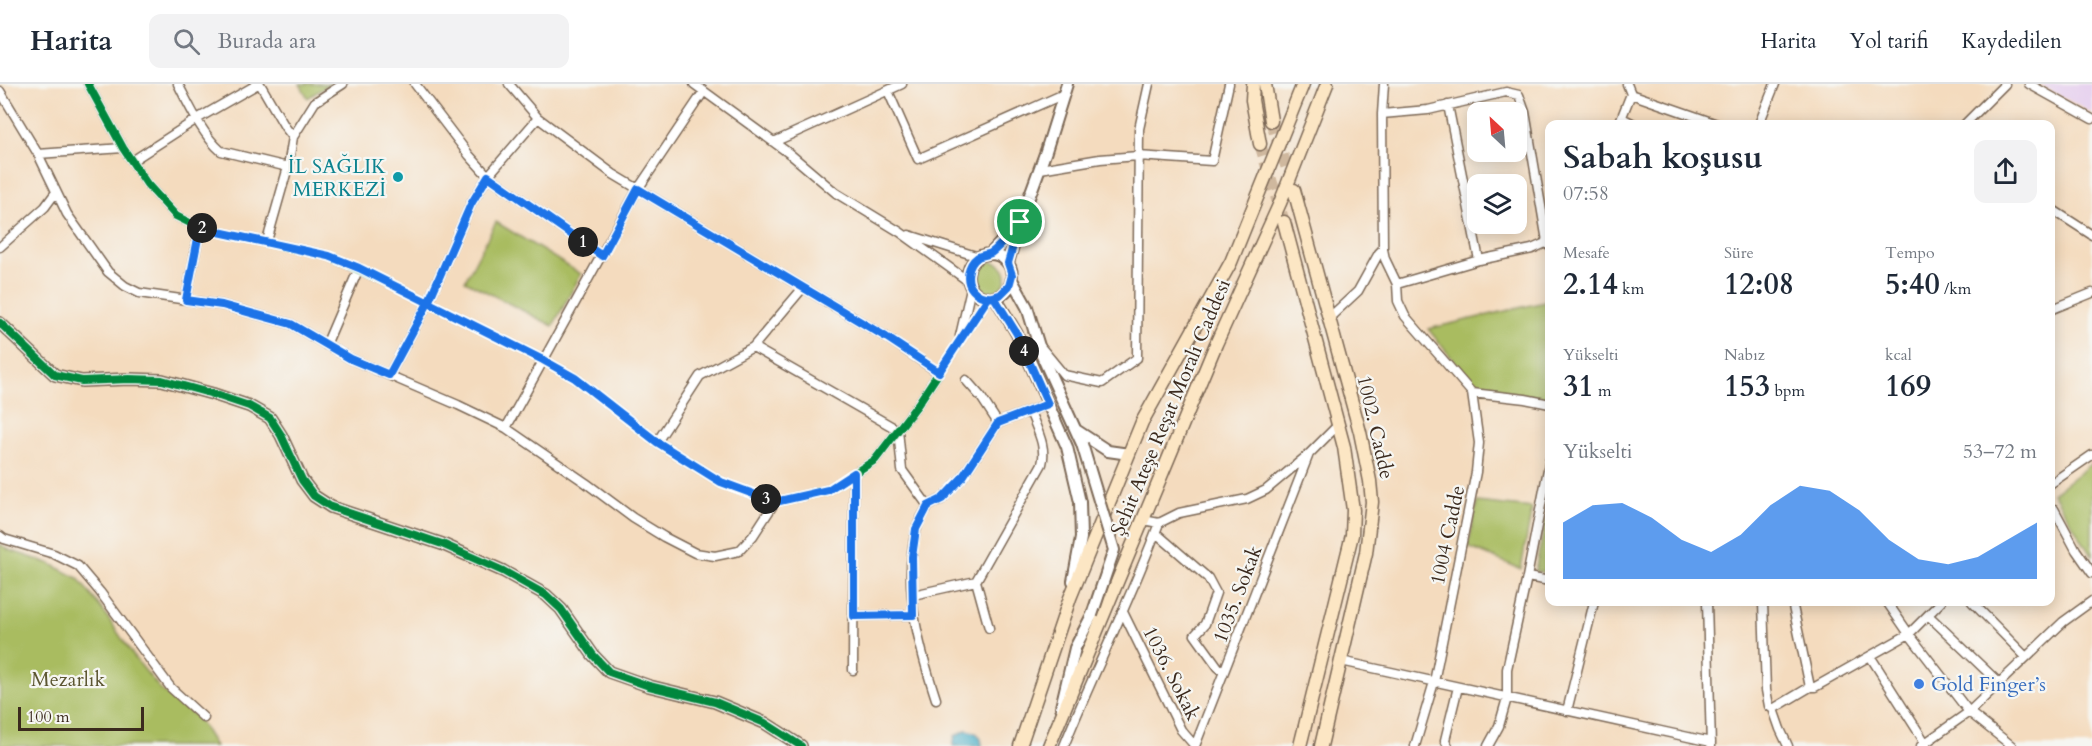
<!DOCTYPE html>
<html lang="tr">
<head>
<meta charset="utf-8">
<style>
  body { margin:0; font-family:Cardo,serif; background:#f2f2f3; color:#1f2937; height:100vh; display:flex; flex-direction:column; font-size:22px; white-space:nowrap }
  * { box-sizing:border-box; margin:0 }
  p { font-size:20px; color:#747a83 }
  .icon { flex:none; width:33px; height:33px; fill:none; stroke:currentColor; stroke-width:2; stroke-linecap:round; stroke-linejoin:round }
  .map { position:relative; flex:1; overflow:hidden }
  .drawer { position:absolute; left:1545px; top:36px; width:510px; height:486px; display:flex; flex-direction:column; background:#fff; border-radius:12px; box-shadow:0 3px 15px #0003 }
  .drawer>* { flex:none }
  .needle { width:39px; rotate:334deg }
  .tools { position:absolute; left:1467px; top:18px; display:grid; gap:12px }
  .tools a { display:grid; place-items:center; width:60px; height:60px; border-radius:12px; background:#fff; box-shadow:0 3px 15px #0003; font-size:30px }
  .scale { position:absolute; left:18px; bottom:15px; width:126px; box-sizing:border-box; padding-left:6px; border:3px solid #3b2a1e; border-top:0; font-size:16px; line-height:21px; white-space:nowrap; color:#3b2a1e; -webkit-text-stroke:4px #f6f6f2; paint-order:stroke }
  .pin { position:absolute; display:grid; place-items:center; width:51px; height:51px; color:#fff; margin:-26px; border:3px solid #fff; border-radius:50%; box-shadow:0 2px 6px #0007 }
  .km { position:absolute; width:30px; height:30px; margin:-15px; border-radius:50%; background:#222; color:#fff; font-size:16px; line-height:30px; text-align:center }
  .round { display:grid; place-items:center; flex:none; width:63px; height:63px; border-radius:12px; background:#f2f2f3 }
  .summary { display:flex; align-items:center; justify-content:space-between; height:102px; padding:0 18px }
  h1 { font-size:33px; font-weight:700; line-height:45px }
  .figures { display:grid; grid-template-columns:repeat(3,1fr); gap:9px; height:102px; padding:6px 18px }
  .figures div { display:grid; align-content:center }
  .figures b { font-size:30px; font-weight:700 }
  .figures small { font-size:16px; font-weight:400 }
  .figures p { font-size:16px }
  .chart { height:168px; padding:12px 18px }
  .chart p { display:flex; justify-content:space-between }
  .chart svg { width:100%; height:108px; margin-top:6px; fill:#1a73e8; opacity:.7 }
  header { display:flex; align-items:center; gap:36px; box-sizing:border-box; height:84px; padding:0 30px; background:#fff; border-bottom:2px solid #e0e1e3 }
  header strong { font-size:28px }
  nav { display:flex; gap:33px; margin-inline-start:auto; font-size:21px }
  .search { width:420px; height:54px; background:#f2f2f3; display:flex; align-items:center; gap:15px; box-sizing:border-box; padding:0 21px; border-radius:12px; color:#747a83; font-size:22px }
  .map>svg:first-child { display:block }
  .built { fill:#e7d2ef }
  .green { fill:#a9bc60; stroke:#72733f; stroke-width:1.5 }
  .water { fill:#45abc4; stroke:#406a71; stroke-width:1.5 }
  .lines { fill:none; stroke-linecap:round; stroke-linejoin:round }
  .secondary-tunnel { stroke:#cfb89e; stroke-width:12; stroke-dasharray:12 6; stroke-linecap:butt }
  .minor-casing { stroke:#7c6856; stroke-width:11 }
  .tertiary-casing { stroke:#7c6856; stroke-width:14 }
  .secondary-casing { stroke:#7c6856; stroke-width:15 }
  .minor { stroke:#fff; stroke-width:8 }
  .tertiary { stroke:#fff; stroke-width:10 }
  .secondary { stroke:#fce6c4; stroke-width:12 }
  .tertiary-bridge-casing { stroke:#7c6856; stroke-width:14; stroke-linecap:butt }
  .tertiary-bridge { stroke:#fff; stroke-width:10 }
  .cycleway-casing { stroke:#f6f6f2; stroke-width:11 }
  .cycleway { stroke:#00873e; stroke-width:8 }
  .route-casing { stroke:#fff; stroke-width:12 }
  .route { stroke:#1a73e8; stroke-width:8 }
  .culture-dot { fill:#0f9aa8; stroke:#f6f6f2; stroke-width:2 }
  .shop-dot { fill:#3f7fe0; stroke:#f6f6f2; stroke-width:2 }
  .labels { text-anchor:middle; stroke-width:4.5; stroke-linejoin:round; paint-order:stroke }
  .culture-label { font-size:20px; fill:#0d838f; stroke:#f6f6f2; text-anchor:end }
  .street-label { font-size:20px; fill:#3b2a1e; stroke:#f6f6f2 }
  .park-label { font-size:20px; fill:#5c5632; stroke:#f6f6f2 }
  .shop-label { font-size:20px; fill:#366cbe; stroke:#f6f6f2; text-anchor:start }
</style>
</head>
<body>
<header>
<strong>Harita</strong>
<div class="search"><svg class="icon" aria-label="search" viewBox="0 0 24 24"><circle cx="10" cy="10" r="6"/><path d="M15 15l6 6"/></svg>Burada ara</div>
<nav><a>Harita</a><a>Yol tarifi</a><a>Kaydedilen</a></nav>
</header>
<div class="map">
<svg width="2092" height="662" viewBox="0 0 2092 662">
  <rect width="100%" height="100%" fill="#f6f6f2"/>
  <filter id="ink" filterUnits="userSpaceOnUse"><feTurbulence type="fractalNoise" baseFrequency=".0167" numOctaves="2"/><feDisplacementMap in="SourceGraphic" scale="12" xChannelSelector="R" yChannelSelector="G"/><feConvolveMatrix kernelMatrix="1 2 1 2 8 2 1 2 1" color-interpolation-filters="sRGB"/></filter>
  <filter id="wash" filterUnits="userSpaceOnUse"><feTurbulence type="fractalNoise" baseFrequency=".008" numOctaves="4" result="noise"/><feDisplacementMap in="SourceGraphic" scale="24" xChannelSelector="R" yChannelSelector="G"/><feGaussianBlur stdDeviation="1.35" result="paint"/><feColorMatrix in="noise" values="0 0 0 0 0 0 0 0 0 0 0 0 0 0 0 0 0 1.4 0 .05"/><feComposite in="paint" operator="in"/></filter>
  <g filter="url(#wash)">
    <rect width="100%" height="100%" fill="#f4dbbe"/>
    <path class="built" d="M2039,0H2092V29Z"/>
    <path class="green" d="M300,0H330L308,14Z
      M496,138L581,190L553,242L465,197Z
      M976 193a15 15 0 1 1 30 0a15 15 0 1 1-30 0Z
      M1549,217V315L1477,305L1428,245Z
      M2092,379V473L2053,409Z
      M1477,418L1532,424L1521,485L1468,463Z
      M1546,435H1549V489L1535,487Z
      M0,460L9,466L51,480L78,494L104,528L135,574L161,606L197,633L215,662H0Z"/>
    <path class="water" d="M966,646C976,647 982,651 982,662H953L955,652Z"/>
  </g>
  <g filter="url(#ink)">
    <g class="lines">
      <path class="secondary-tunnel" d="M1271,37L1292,99
        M1260,60L1284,138"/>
      <defs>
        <path id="minor" d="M88,0L123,64L147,100L176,132L200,144L329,172L395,202L543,276L575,294L657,358L721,398L775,418L828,406L875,376L918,320L988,214
          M178,0C190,23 202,50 221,67L288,83
          M260,0L285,43L293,53
          M415,0L469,71L488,92L602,172
          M509,0L538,34L613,90L886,253L938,288
          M694,0L790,70L836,109L900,148L968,197
          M1384,0L1382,30L1383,165L1385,175L1397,200L1398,217L1405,232L1472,309L1525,315L1550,320
          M2029,0L2092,35
          M0,7L38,70L67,130L108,188L125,202L139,209L222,221L291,240L351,275L458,321L506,344L586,399L633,434L664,453L695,469L715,472L739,467L753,452L775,418
          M888,7L918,75L1064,10
          M1631,10L1717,40
          M1448,21L1479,176
          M1382,30L1428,26L1506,8L1519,11L1525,28L1547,157
          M1622,34L1634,40
          M1619,40L1631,10L1627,0
          M1759,40L1775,0
          M1965,40L2005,0
          M774,58L902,0
          M38,70L123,64
          M132,77L197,35L258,0
          M1040,85L1100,75L1138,72L1212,77L1229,0
          M2050,124L2092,151
          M909,151L979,173
          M267,157L288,83L293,53L315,18L343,0
          M0,163L45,123L56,108
          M1397,200L1479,176L1532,165L1550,157
          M186,216L200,144
          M2050,226L2092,209
          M1329,234L1358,207L1379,169L1383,165
          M960,252L971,204
          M326,261L359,184
          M1040,262L1064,291L1102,299L1137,274L1139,45L1149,0
          M753,263L898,346L902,386L928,422C924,430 918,438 916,447C902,502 919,563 936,615
          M389,291L428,219L471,120L488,92L538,34
          M966,296L981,313L998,339
          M506,344L638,105L704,7
          M657,358L700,292L753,263L802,205
          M2050,400L2092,371
          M928,422L942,415L962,394L998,339L1048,320
          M2050,426L2054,425L2076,466L2092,489
          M1143,436L1159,439L1179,429L1247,415L1266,406L1309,370L1338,341
          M1156,449L1208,494L1216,509L1205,540L1195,551L1218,583L1224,588
          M0,452L4,455L54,470L78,482L100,508L171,604L204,634
          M1527,493L1550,497
          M976,497L989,544
          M913,511L976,497L1042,380C1047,362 1036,344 1030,327
          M1707,518L1711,662
          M1763,518L1766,606L1769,622L1773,625L1780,645L1788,662
          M1792,518L1810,603
          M1887,518L1909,550L1969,628L2012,662
          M1972,518L2026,573
          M1123,528L1181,646L1195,662
          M1928,531L1999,599
          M854,532L913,531
          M1870,572L1926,660
          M1341,577L1711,658
          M853,586L854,389
          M1773,625L1810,603H1815L1909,550L1941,518
          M1567,627L1594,518
          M1064,662C1094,587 1131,515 1159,439
          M1195,662L1309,370
          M1415,662L1434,598L1476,388L1479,359L1472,309
          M1448,662L1445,656L1458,603
          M1488,662L1499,642L1507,614V585L1527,493L1550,375
          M1921,662L1969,628L2063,538L2092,517"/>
        <path id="tertiary" d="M1547,157L1550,161
          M990,170L1018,140
          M968 192a22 22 0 1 1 44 0a22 22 0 1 1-44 0Z
          M1008,179L1020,138L1046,67L1067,0
          M1012,196L1027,223L1042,272L1082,360
          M995,213L1017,250L1067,363L1080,418L1081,454L1073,497
          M0,239L55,291L82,297L129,295L162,296L213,310L249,322L270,334L281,351L302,396L314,412L331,423L442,460L503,487L546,511L561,525L593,571L609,588L649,602L715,618L765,639L801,662
          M1076,346L1108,367L1129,370
          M1061,623L1075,564L1092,531"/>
        <path id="secondary" d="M1253,0L1252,16L1260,60
          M1265,0L1271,37
          M1294,106L1360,348L1370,397L1372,418L1366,469L1321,662
          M1284,138L1344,363L1353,426L1352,451L1300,662
          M1020,662L1070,514L1142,338L1231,178L1303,0
          M1049,662L1216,260L1280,119L1327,0"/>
      </defs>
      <use href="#minor" class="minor-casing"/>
      <use href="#tertiary" class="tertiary-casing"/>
      <use href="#secondary" class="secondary-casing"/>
      <use href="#minor" class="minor"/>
      <use href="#tertiary" class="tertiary"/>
      <use href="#secondary" class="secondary"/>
      <defs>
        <path id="tertiary-bridge" d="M1082,360L1114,466L1092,531"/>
      </defs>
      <use href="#tertiary-bridge" class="tertiary-bridge-casing"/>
      <use href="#tertiary-bridge" class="tertiary-bridge"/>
      <defs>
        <path id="cycleway" d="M88,0L123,64L147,100L176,132L200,144L329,172L395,202L543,276L575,294L657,358L721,398L775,418L828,406L875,376L918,320L988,214
          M0,239L55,291L82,297L129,295L162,296L213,310L249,322L270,334L281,351L302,396L314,412L331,423L442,460L503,487L546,511L561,525L593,571L609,588L649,602L715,618L765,639L801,662"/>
      </defs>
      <use href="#cycleway" class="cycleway-casing"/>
      <use href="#cycleway" class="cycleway"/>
    </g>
  </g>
  <g class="lines" filter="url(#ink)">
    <defs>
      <path id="route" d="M1020,138L1008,179L1012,191L1009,202L1000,211L988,214L939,288L886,253L638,105L602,172L488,92L471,120L428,219L389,291L351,275L291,240L222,221L186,216L200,144L329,172L359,184L543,276L575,294L657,358L721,398L775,418L828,406L854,389V532L913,531L912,473L916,445L928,422L942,415L962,394L998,339L1048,320L1017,250L994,213C986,214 979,213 973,206C965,197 967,181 978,173C982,171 987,171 991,169C1002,161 1011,148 1020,138"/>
    </defs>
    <use href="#route" class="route-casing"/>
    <use href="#route" class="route"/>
  </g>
  <circle class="culture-dot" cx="398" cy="93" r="6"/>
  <circle class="shop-dot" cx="1919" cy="600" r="6"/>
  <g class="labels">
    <g class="culture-label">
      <text x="386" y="89">İL SAĞLIK<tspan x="386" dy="23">MERKEZİ</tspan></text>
    </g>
    <g class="street-label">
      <text transform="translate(1170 323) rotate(-67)" y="7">Şehit Ateşe Reşat Moralı Caddesi</text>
      <text transform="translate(1376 343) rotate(77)" y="7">1002. Cadde</text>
      <text transform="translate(1447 451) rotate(-78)" y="7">1004 Cadde</text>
      <text transform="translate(1237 510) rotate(-69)" y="7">1035. Sokak</text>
      <text transform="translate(1172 589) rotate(63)" y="7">1036. Sokak</text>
    </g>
    <g class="park-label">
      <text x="68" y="602">Mezarlık</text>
    </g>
    <g class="shop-label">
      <text x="1931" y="607">Gold Finger’s</text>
    </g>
  </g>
</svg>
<div class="tools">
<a><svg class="needle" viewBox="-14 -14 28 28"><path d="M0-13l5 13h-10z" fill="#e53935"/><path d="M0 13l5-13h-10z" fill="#747a83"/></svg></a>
<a><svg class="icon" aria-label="layers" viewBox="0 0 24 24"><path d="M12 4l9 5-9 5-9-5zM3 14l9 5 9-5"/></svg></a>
</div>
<div class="scale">100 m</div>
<div class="pin" style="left:1020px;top:138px;background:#1e9e55"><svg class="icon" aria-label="arrive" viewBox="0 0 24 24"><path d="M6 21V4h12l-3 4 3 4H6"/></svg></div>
<b class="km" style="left:583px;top:158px">1</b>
<b class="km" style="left:202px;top:144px">2</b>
<b class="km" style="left:766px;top:415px">3</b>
<b class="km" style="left:1024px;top:267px">4</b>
<section class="drawer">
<div class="summary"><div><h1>Sabah koşusu</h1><p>07:58</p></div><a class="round"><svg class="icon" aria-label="share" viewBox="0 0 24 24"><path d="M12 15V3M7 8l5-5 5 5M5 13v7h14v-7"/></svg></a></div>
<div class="figures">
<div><p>Mesafe</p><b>2.14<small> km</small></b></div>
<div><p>Süre</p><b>12:08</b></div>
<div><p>Tempo</p><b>5:40<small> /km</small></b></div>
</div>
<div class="figures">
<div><p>Yükselti</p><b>31<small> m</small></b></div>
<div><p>Nabız</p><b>153<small> bpm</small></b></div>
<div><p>kcal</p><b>169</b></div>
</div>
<div class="chart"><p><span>Yükselti</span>53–72 m</p>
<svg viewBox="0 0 160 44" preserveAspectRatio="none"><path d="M0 44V21L10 14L20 13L30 19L40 28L50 33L60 26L70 14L80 6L90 8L100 16L110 28L120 36L130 38L140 35L150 28L160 21V44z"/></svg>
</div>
</section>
</div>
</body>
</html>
